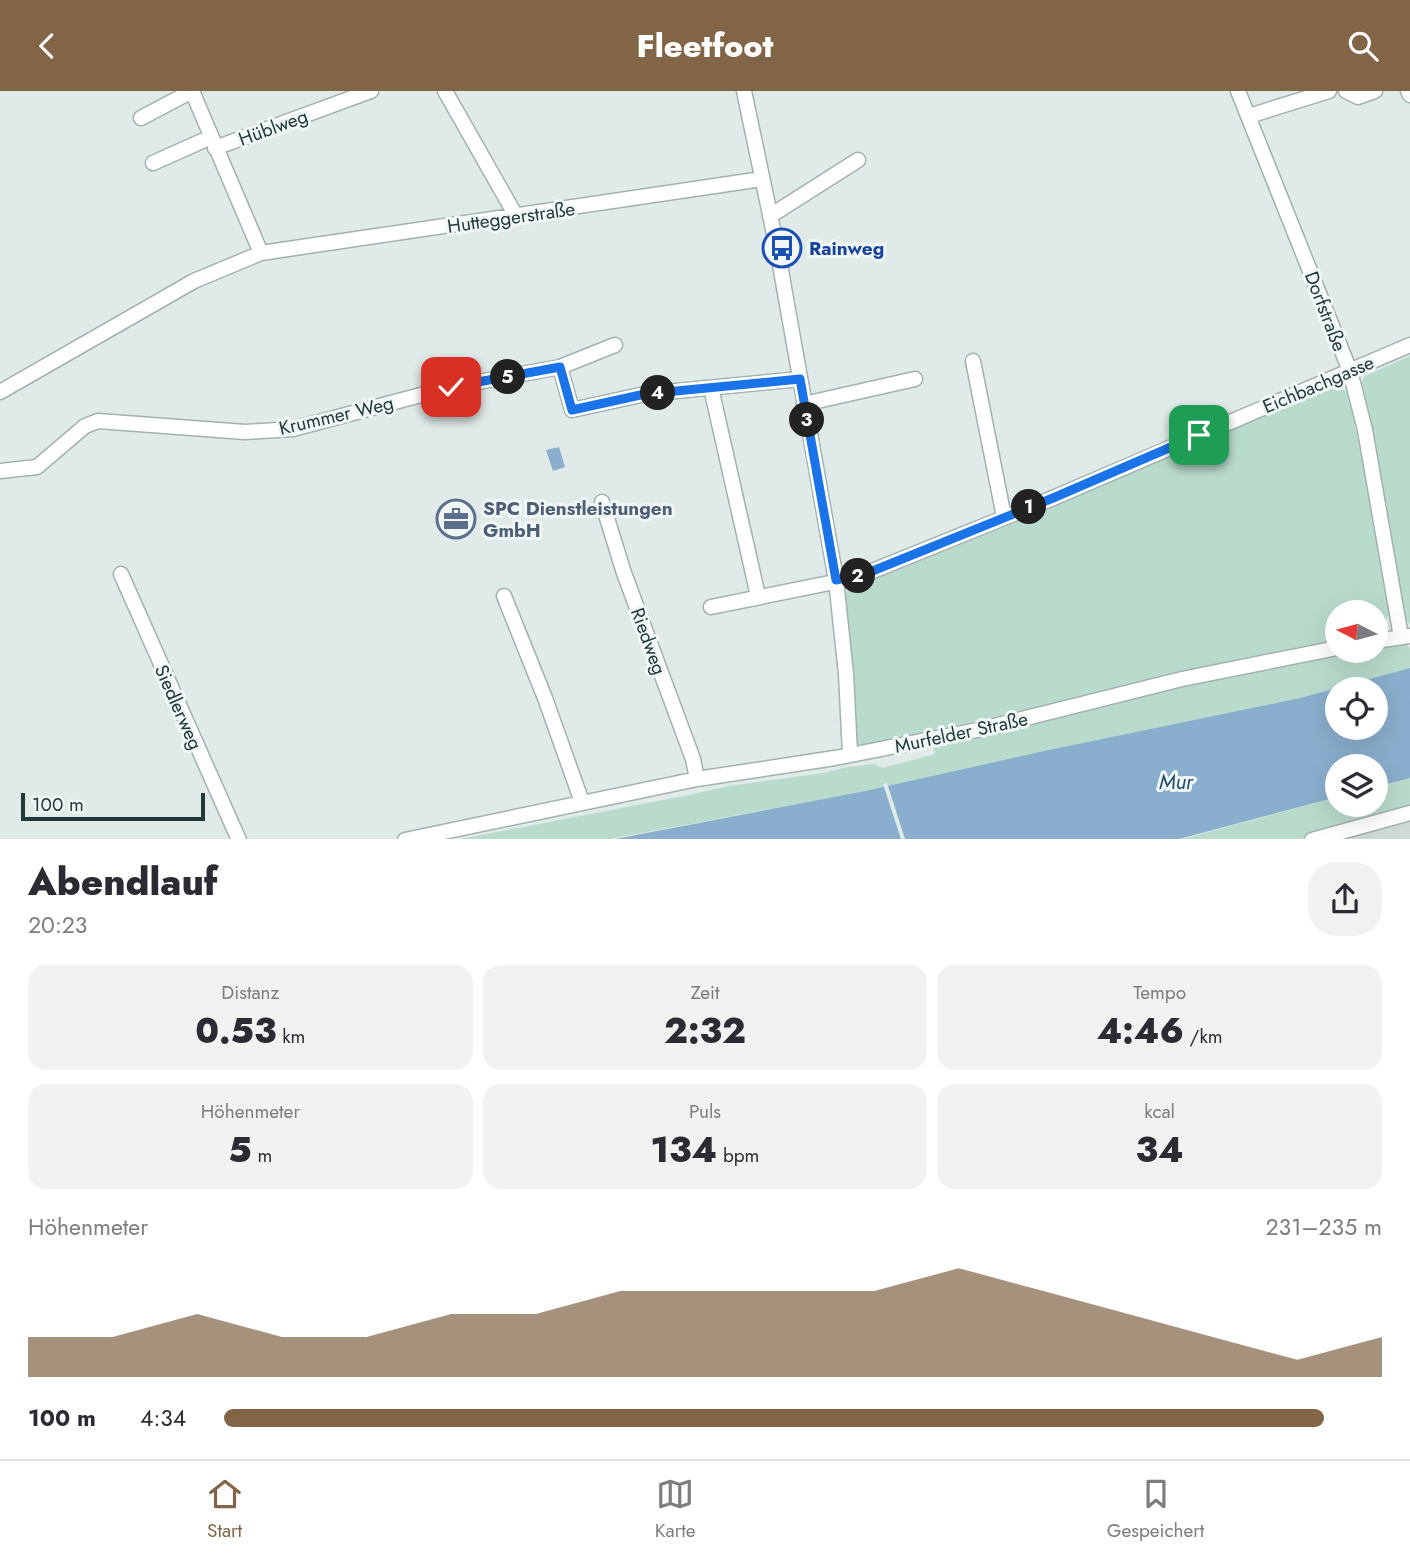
<!DOCTYPE html>
<html lang="de">
<head>
<meta charset="utf-8">
<style>
  body { margin:0; font-family:Jost,sans-serif; background:#f2f2f3; color:#2b2b33; height:100vh; display:flex; flex-direction:column; font-size:26px; white-space:nowrap }
  * { box-sizing:border-box; margin:0 }
  p { font-size:23px; color:#7c7c81 }
  .icon { flex:none; width:38px; height:38px; fill:none; stroke:currentColor; stroke-width:2; stroke-linecap:round; stroke-linejoin:round }
  .map { position:relative; height:748px; overflow:hidden }
  .side { display:flex; flex-direction:column; background:#fff; flex:1 }
  .side>* { flex:none }
  .needle { width:46px; rotate:276deg }
  .tools { position:absolute; left:1325px; top:509px; display:grid; gap:14px }
  .tools a { display:grid; place-items:center; width:63px; height:63px; border-radius:50%; background:#fff; box-shadow:0 7px 28px #0002; font-size:35px }
  .scale { position:absolute; left:21px; bottom:18px; width:184px; box-sizing:border-box; padding-left:7px; border:4px solid #213939; border-top:0; font-size:19px; line-height:24px; white-space:nowrap; color:#213939; -webkit-text-stroke:5px #f0f7f6; paint-order:stroke }
  .pin { position:absolute; display:grid; place-items:center; width:60px; height:60px; color:#fff; margin:-30px; border-radius:14px; box-shadow:0 4px 10px #0006 }
  .km { position:absolute; width:35px; height:35px; margin:-18px; border-radius:50%; background:#222; color:#fff; font-size:19px; line-height:35px; text-align:center }
  .round { display:grid; place-items:center; flex:none; width:74px; height:74px; border-radius:28px; background:#f2f2f3 }
  .summary { display:flex; align-items:center; justify-content:space-between; height:119px; padding:0 28px }
  h1 { font-size:38px; font-weight:800; line-height:52px }
  .figures { display:grid; grid-template-columns:repeat(3,1fr); gap:10px; height:119px; padding:7px 28px }
  .figures div { display:grid; align-content:center; border-radius:18px; background:#f2f2f3; text-align:center }
  .figures b { font-size:35px; font-weight:800 }
  .figures small { font-size:19px; font-weight:400 }
  .figures p { font-size:19px }
  .chart { height:196px; padding:14px 28px }
  .chart p { display:flex; justify-content:space-between }
  .chart svg { width:100%; height:126px; margin-top:7px; fill:#816546; opacity:.7 }
  ul { padding:0 28px; list-style:none; font-size:23px }
  li { display:grid; grid-template-columns:112px 84px 1fr; align-items:center; height:52px }
  li i { height:18px; border-radius:9px; background:#816546 }
  header { display:flex; justify-content:space-between; align-items:center; height:91px; padding:0 28px; background:#816546; color:#fff; font-size:32px; font-weight:800 }
  .tabs { display:flex; justify-content:space-around; align-items:center; height:98px; border-top:2px solid #e1e1e2; background:#fff; font-size:19px; color:#7c7c81 }
  .tabs a { display:grid; justify-items:center; gap:4px }
  .tabs .selected { color:#816546 }
  .map>svg:first-child { display:block }
  .built { fill:#cedad8 }
  .green { fill:#b9dbcc }
  .water { fill:#8aaecd; fill-rule:evenodd }
  .pier { fill:#e0eae9 }
  .lines { fill:none; stroke-linecap:round; stroke-linejoin:round }
  .minor-casing { stroke:#a3b1b1; stroke-width:17 }
  .minor { stroke:#fff; stroke-width:14 }
  .route-casing { stroke:#fff; stroke-width:14 }
  .route { stroke:#1a73e8; stroke-width:9 }
  .labels { text-anchor:middle; stroke-width:6; stroke-linejoin:round; paint-order:stroke }
  .street-label { font-size:19px; fill:#213939; stroke:#f0f7f6 }
  .transit-label { font-size:19px; font-weight:bold; fill:#164399; stroke:#f0f7f6; text-anchor:start }
  .service-label { font-size:19px; font-weight:bold; fill:#4e5e75; stroke:#f0f7f6; text-anchor:start }
  .water-label { font-size:21px; font-style:italic; fill:#1f4b72; stroke:#f0f7f6 }
</style>
</head>
<body>
<header><svg class="icon" aria-label="back" viewBox="0 0 24 24"><path d="M15 5l-7 7 7 7"/></svg>Fleetfoot<svg class="icon" aria-label="search" viewBox="0 0 24 24"><circle cx="10" cy="10" r="6"/><path d="M15 15l6 6"/></svg></header>
<div class="map">
<svg width="1410" height="749" viewBox="0 0 1410 749">
  <rect width="100%" height="100%" fill="#e0eae9"/>
  <path class="built" d="M1410,713V748L1293,749L1388,719Z"/>
  <path class="green" d="M1410,265V533L1405,529L1361,292L1365,285Z
    M1338,295L1348,302L1367,391L1389,523L1378,542H1376V522H1337V551L857,656L845,503L848,498Z
    M1403,551L1410,557V577L1300,607L1044,660L865,700L610,748L456,749L689,704L729,695L823,682L848,676L874,673L883,677L935,663L933,655L1199,589L1349,560H1376V555Z
    M1410,687V713L1293,749H1179L1337,706V714H1376V696Z"/>
  <path class="water" d="M559,356L565,376L553,380L546,359Z
    M1410,577V687L1376,696V676H1337V706L1179,748L610,749L865,700L1044,660L1300,607ZM1337,598H1376V637H1337Z"/>
  <path class="pier" d="M887,692L905,748H901L883,693Z"/>
  <g class="lines">
    <defs>
      <path id="minor" d="M192,0L261,162
        M445,0L516,125
        M744,0L777,157L836,489L846,583L850,663
        M1238,0L1350,280L1365,339L1401,546
        M1346,0L1358,6L1375,0
        M1408,0L1410,4
        M1249,25L1329,0
        M141,27L192,0
        M215,57L371,0
        M153,72L211,46
        M770,125L858,69
        M973,270L1004,426
        M560,276L615,254
        M711,297L758,505
        M0,301L194,190L261,162L762,88
        M804,313L915,288
        M0,380L37,376L85,335L98,330L245,341L293,338L451,296L560,276L572,319L645,303L800,288
        M602,411L624,482L693,668L697,688
        M121,483L239,749
        M504,505L545,607L582,711
        M711,516L849,488L870,481L1053,407L1410,254
        M1376,550L1409,545
        M405,749L697,688L835,667L982,638L1182,588L1337,557
        M1312,749L1410,722"/>
    </defs>
    <use href="#minor" class="minor-casing"/>
    <use href="#minor" class="minor"/>
  </g>
  <g class="lines">
    <defs>
      <path id="route" d="M451,296L560,276L572,319L645,303L800,288L836,489L870,481L1053,407L1199,344"/>
    </defs>
    <use href="#route" class="route-casing"/>
    <use href="#route" class="route"/>
  </g>
  <defs>
    <symbol id="bus-ring" viewBox="-11 -11 22 22"><circle r="9.5" fill="#f0f7f6" stroke="#1a4fb4" stroke-width="1.5"/><path d="M-5-6H5V4H4V6H2V4H-2V6H-4V4H-5ZM-3.5-4V0h7V-4ZM-3.5 1.2v1.5H-2V1.2ZM2 1.2v1.5H3.5V1.2Z" fill="#1a4fb4"/></symbol>
    <symbol id="office-ring" viewBox="-11 -11 22 22"><circle r="9.5" fill="#f0f7f6" stroke="#5c6f8a" stroke-width="1.5"/><path d="M-6-3h4V-5.5h4V-3h4V5H-6ZM-1-4.5V-3h2v-1.5ZM-6 0V1H6V0Z" fill="#5c6f8a"/></symbol>
  </defs>
  <g fill-rule="evenodd">
    <use href="#bus-ring" x="760" y="135" width="44" height="44"/>
    <use href="#office-ring" x="434" y="406" width="44" height="44"/>
  </g>
  <g class="labels">
    <g class="street-label">
      <text transform="translate(273 36) rotate(-20)" y="7">Hüblweg</text>
      <text transform="translate(511 126) rotate(-8)" y="7">Hutteggerstraße</text>
      <text transform="translate(1326 220) rotate(69)" y="7">Dorfstraße</text>
      <text transform="translate(1318 293) rotate(-23)" y="7">Eichbachgasse</text>
      <text transform="translate(336 324) rotate(-13)" y="7">Krummer Weg</text>
      <text transform="translate(649 550) rotate(70)" y="7">Riedweg</text>
      <text transform="translate(179 616) rotate(66)" y="7">Siedlerweg</text>
      <text transform="translate(961 641) rotate(-12)" y="7">Murfelder Straße</text>
    </g>
    <g class="transit-label">
      <text x="809" y="164">Rainweg</text>
    </g>
    <g class="service-label">
      <text x="483" y="424">SPC Dienstleistungen<tspan x="483" dy="22">GmbH</tspan></text>
    </g>
    <g class="water-label">
      <text x="1176" y="698">Mur</text>
    </g>
  </g>
</svg>
<div class="tools">
<a><svg class="needle" viewBox="-14 -14 28 28"><path d="M0-13l5 13h-10z" fill="#e53935"/><path d="M0 13l5-13h-10z" fill="#7c7c81"/></svg></a>
<a><svg class="icon" aria-label="locate" viewBox="0 0 24 24"><circle cx="12" cy="12" r="6"/><path d="M12 2v4M12 18v4M2 12h4M18 12h4"/></svg></a>
<a><svg class="icon" aria-label="layers" viewBox="0 0 24 24"><path d="M12 4l9 5-9 5-9-5zM3 14l9 5 9-5"/></svg></a>
</div>
<div class="scale">100 m</div>
<div class="pin" style="left:1199px;top:344px;background:#1e9e55"><svg class="icon" aria-label="arrive" viewBox="0 0 24 24"><path d="M6 21V4h12l-3 4 3 4H6"/></svg></div>
<div class="pin" style="left:451px;top:296px;background:#d93025"><svg class="icon" aria-label="check" viewBox="0 0 24 24"><path d="M5 12l5 5 9-10"/></svg></div>
<b class="km" style="left:1029px;top:416px">1</b>
<b class="km" style="left:858px;top:485px">2</b>
<b class="km" style="left:807px;top:329px">3</b>
<b class="km" style="left:658px;top:302px">4</b>
<b class="km" style="left:508px;top:286px">5</b>
</div>
<section class="side">
<div class="summary"><div><h1>Abendlauf</h1><p>20:23</p></div><a class="round"><svg class="icon" aria-label="share" viewBox="0 0 24 24"><path d="M12 15V3M7 8l5-5 5 5M5 13v7h14v-7"/></svg></a></div>
<div class="figures">
<div><p>Distanz</p><b>0.53<small> km</small></b></div>
<div><p>Zeit</p><b>2:32</b></div>
<div><p>Tempo</p><b>4:46<small> /km</small></b></div>
</div>
<div class="figures">
<div><p>Höhenmeter</p><b>5<small> m</small></b></div>
<div><p>Puls</p><b>134<small> bpm</small></b></div>
<div><p>kcal</p><b>34</b></div>
</div>
<div class="chart"><p><span>Höhenmeter</span>231–235 m</p>
<svg viewBox="0 0 160 44" preserveAspectRatio="none"><path d="M0 44V30L10 30L20 22L30 30L40 30L50 22L60 22L70 14L80 14L90 14L100 14L110 6L120 14L130 22L140 30L150 38L160 30V44z"/></svg>
</div>
<ul>
<li><b>100 m</b>4:34<i style="width:95%"></i></li>
</ul>
</section>
<nav class="tabs">
<a class="selected"><svg class="icon" aria-label="home" viewBox="0 0 24 24"><path d="M3 11l9-7 9 7M6 9v11h12V9"/></svg>Start</a>
<a><svg class="icon" aria-label="map" viewBox="0 0 24 24"><path d="M3 6l6-2 6 2 6-2v14l-6 2-6-2-6 2zM9 4v14M15 6v14"/></svg>Karte</a>
<a><svg class="icon" aria-label="saved" viewBox="0 0 24 24"><path d="M7 4h10v16l-5-4-5 4z"/></svg>Gespeichert</a>
</nav>
</body>
</html>
